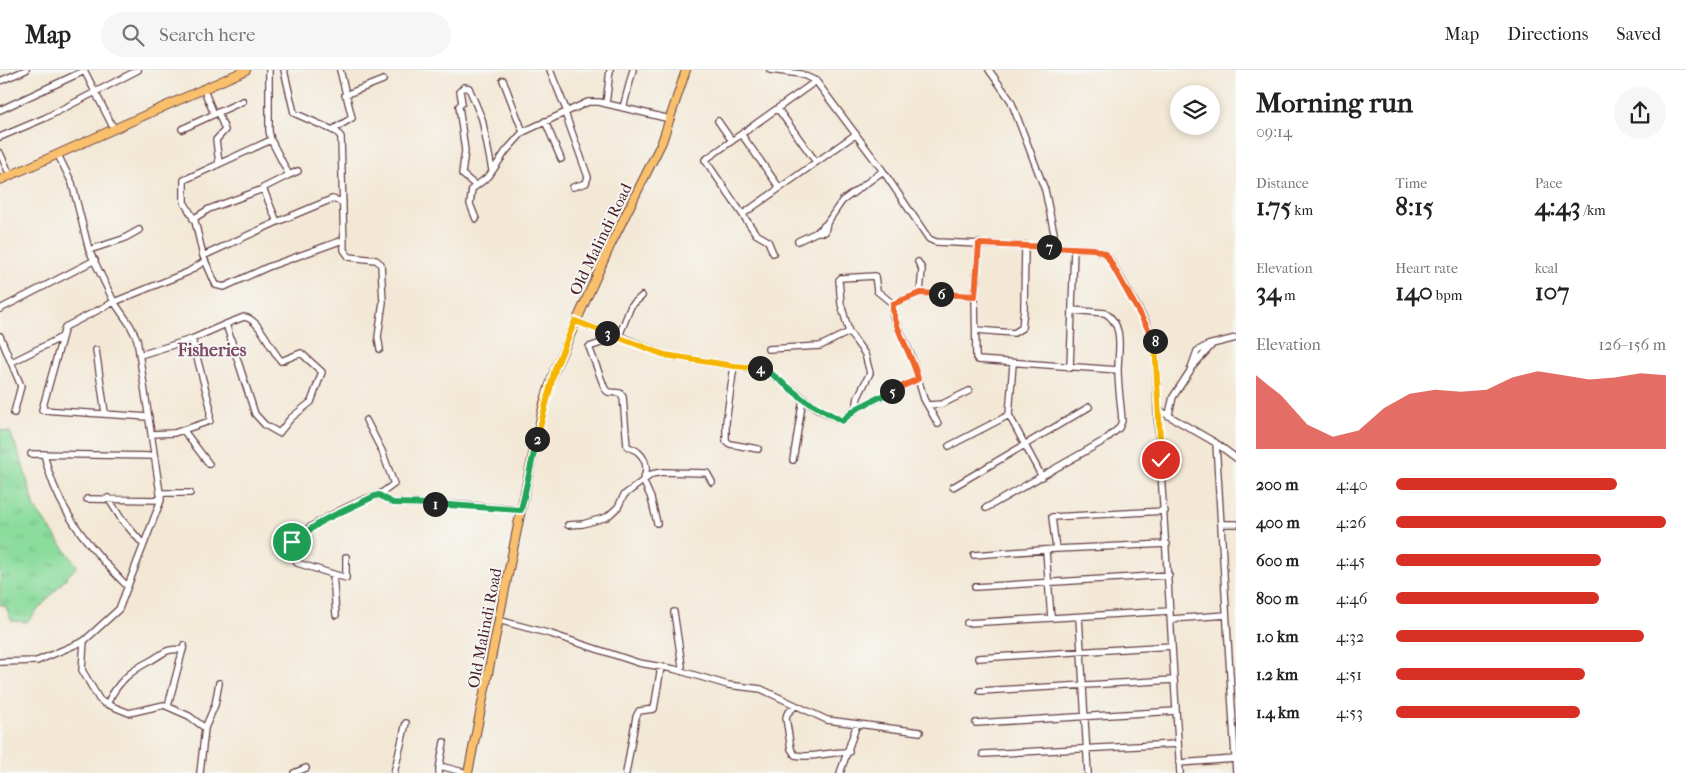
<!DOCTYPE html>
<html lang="en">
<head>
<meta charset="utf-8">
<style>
  body { margin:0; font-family:"IM FELL French Canon",serif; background:#f6f6f6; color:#222; height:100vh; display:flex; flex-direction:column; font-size:19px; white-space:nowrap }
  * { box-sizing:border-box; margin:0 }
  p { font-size:16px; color:#767676 }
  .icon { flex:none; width:28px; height:28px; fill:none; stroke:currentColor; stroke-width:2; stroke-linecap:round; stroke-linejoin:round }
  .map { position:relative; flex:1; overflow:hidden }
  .panel { display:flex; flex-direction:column; background:#fff; width:450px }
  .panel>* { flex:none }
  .fabs { position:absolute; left:1170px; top:15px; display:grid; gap:10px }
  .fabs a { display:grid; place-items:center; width:50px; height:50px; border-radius:50%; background:#fff; box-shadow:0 2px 8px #0003; font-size:25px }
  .pin { position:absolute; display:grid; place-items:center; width:42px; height:42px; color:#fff; margin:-21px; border:2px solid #fff; border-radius:50%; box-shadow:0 1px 5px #0007 }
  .km { position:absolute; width:25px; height:25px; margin:-12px; border-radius:50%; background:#222; color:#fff; font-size:14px; line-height:25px; text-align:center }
  .round { display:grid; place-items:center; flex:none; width:52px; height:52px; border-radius:26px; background:#f6f6f6 }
  .summary { display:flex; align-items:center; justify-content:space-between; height:85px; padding:0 20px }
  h1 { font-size:28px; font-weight:700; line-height:38px }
  .figures { display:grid; grid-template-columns:repeat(3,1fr); gap:8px; height:85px; padding:5px 20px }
  .figures div { display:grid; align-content:center }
  .figures b { font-size:25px; font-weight:700 }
  .figures small { font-size:14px; font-weight:400 }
  .figures p { font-size:14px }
  .chart { height:140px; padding:10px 20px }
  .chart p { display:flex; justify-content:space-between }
  .chart svg { width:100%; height:90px; margin-top:5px; fill:#d93025; opacity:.7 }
  ul { padding:0 20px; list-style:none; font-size:16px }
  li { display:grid; grid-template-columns:80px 60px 1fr; align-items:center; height:38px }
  li i { height:12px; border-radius:6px; background:#d93025 }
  header { display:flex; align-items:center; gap:30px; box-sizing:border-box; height:70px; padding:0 25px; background:#fff; border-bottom:1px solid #e0e0e0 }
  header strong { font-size:24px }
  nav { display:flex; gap:28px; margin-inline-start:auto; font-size:18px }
  .search { width:350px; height:45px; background:#f6f6f6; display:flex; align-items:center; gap:12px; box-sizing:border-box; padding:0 18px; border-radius:28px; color:#767676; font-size:19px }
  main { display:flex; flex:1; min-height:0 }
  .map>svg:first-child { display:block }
  .grass { fill:url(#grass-tufts); stroke:#6a7e64 }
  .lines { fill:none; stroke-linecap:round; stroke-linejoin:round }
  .minor-casing { stroke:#633d44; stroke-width:8 }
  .major-casing { stroke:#633d44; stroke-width:10 }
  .minor { stroke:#fff; stroke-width:5.5 }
  .major { stroke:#f8bf6c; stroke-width:8 }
  .split-1-casing { stroke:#fff; stroke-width:10 }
  .split-2-casing { stroke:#fff; stroke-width:10 }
  .split-3-casing { stroke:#fff; stroke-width:10 }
  .split-4-casing { stroke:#fff; stroke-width:10 }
  .split-5-casing { stroke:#fff; stroke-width:10 }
  .split-6-casing { stroke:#fff; stroke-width:10 }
  .split-7-casing { stroke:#fff; stroke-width:10 }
  .split-8-casing { stroke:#fff; stroke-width:10 }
  .split-9-casing { stroke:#fff; stroke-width:10 }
  .split-1 { stroke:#22a559; stroke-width:6 }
  .split-2 { stroke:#22a559; stroke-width:6 }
  .split-3 { stroke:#f5b400; stroke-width:6 }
  .split-4 { stroke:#f5b400; stroke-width:6 }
  .split-5 { stroke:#22a559; stroke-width:6 }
  .split-6 { stroke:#f0652b; stroke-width:6 }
  .split-7 { stroke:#f0652b; stroke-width:6 }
  .split-8 { stroke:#f0652b; stroke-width:6 }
  .split-9 { stroke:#f5b400; stroke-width:6 }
  .labels { text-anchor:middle; stroke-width:4; stroke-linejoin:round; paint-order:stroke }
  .street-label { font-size:16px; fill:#4a1f2b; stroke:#f6f6f2 }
  .neighbourhood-label { font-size:18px; font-weight:bold; fill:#7d4a66; stroke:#f6f6f2 }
</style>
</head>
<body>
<header>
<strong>Map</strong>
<div class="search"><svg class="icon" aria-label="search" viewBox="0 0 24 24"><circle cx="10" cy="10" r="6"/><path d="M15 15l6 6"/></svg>Search here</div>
<nav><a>Map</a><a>Directions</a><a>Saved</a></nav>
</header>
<main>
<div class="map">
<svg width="1236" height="703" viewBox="0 0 1236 703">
  <defs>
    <pattern id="grass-tufts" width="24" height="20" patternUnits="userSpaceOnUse" patternTransform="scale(1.25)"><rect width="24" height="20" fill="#8bdc9d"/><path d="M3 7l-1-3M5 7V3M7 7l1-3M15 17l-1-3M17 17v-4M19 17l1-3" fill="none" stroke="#79bc87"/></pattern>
  </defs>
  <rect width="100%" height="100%" fill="#f6f6f2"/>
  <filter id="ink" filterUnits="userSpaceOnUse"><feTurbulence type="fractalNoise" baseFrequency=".02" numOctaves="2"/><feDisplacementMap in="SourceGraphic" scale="10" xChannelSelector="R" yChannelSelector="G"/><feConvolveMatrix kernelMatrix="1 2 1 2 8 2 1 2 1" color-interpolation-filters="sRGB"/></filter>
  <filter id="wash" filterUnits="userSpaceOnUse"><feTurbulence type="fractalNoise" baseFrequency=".0096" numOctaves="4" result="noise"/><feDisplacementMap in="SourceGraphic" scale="20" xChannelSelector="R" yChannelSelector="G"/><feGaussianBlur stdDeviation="1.12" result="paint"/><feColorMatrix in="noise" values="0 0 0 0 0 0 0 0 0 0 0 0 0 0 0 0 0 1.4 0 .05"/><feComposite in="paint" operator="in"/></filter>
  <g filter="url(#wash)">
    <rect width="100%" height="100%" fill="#f3e8d5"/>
    <path class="grass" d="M0,360L10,362L21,389L35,438L77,496L27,552L12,551L5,535H0Z"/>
  </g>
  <g filter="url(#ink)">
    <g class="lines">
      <defs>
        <path id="minor" d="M84,0L114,59
          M284,0L294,43L337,62L341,67L344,180L349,187L376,190L381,194L383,232L378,267L380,279
          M550,0L567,42
          M770,0L801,4L816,11L883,101L929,169L936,172L1094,179L1106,184L1109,188L1146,252L1156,276L1157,339L1180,703
          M989,0L1011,31L1045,120L1054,163L1053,177
          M503,10L523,62
          M0,11L26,0
          M203,18L214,44
          M345,25L383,10
          M606,34L610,0
          M623,38L633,0
          M778,39L816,92
          M0,40L84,1
          M218,42L225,60L216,70L219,93
          M565,43L588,107L586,113L573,117
          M545,51L561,89
          M718,51L732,71
          M182,59L243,31
          M332,60L352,48L340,0
          M742,65L779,117
          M0,67L45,48L138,0
          M271,70L184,110V132L195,151L203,186L216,215L224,217L268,197L343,170
          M0,83L10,105
          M289,105L298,101
          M475,115L462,104L465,81L459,36L462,33L460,21L464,17L469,18L482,49L492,100
          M743,144L856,64
          M193,149L209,139L263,119
          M476,149L470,134L472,119L489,106L506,81L523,62L588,32H599L670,49
          M277,152L332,129L343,132
          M817,162H825L827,153
          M798,171L817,162L827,153L842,131L883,101
          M979,173L975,226L976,287L978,290L1118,300
          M89,180L123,169L139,160
          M773,183L768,171L756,164L705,90L816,11
          M203,186L277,152L263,118L289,105L271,70L269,61V0
          M918,192L922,199L920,223
          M893,234V246L911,285L924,329L938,354
          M0,239L95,190
          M244,247C259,248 271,280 281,291L301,283L322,302L311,332L291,348L279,363L265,355L255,344L226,254Z
          M575,251L619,266L631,236L642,226
          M976,260L1014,263L1022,258L1024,239L1025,175
          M849,262L865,284L870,303L858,327L856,339
          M612,264L604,272L589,277L605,319L608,322L620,323L623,327L627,376C631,379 635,379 638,382C647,390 648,400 643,410L651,428L657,453
          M0,266L21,316L14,343
          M619,266L665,285L734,296L763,298L818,339L842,351L856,339L918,309
          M192,269L226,254
          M768,279L820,276L849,262L841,234L839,210L841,208L875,206L877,221L893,234L920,223L975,226
          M96,280L105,343
          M140,285L192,269L210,336V351L174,363L152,364
          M12,292L62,267
          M1013,294L1009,345L1042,407
          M734,296L726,352V371L730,374L758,379
          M1193,296L1212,275
          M1070,298L1074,178
          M928,335L942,334L969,321
          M1157,339L1216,373L1236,388
          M1169,344L1173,327L1190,301L1197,281L1208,275L1236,268
          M149,347L42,340L65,257L114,232L188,202L205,191
          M366,350L382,381L394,414L379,425
          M184,361L209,394
          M1216,373L1236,703
          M949,376L1009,345
          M31,384L154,386
          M44,384C56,439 89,477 127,516
          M793,390L803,329
          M953,417L1089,337
          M160,423H190
          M108,428L122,450L143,474
          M87,429L161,430
          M986,438L1105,370L1119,358L1122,351C1121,334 1118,317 1118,300C1118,280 1125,255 1105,243L1072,240
          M1221,454H1236
          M568,455L583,454L607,447L618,437L624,425L652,404L662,402L707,403L712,412
          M1056,479L1052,447L1165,441
          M1046,481L1051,548
          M974,485L1056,479L1167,474
          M346,487V508L297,493L292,472C304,457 360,429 379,425L393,433L462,435L521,440
          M333,504L336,545
          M975,517L1169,505
          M674,542L682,596
          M1079,547L1088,703
          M1171,549L1226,545
          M498,550L551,564L639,593L674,599L728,615L761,619L827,650L920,662
          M967,553L1170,541
          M84,571L82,600L99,629L104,633L129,643L164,635L189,646L205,658L200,703
          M978,588L1172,576
          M0,592L37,591L84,571L119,539L161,430L137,269L130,255L114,232L89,180L72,113L58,85
          M980,621L1174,610
          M107,634C117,613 130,601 150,591C165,583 165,578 183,580
          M168,636L184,575
          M795,636L787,644L786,648L791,679L795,685C814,689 830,681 849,682
          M976,653L1176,641
          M205,658L215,635L219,613
          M983,684L1177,674
          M1179,693L1235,689
          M439,699L444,672
          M294,703L306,698
          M394,703L406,653
          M439,703V699L444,697L467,703
          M626,703L636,647L639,641L654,639L661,597
          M840,703L857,654"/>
        <path id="major" d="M0,110L246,0
          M468,703L521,440L544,333L555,299L611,174L662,72L686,0"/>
      </defs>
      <use href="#minor" class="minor-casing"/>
      <use href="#major" class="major-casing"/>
      <use href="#minor" class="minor"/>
      <use href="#major" class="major"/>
    </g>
  </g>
  <g class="lines" filter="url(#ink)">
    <defs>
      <path id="split-1" d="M292,472L324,450L375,426L379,425L393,433L435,434"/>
      <path id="split-2" d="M435,434L521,440L537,369"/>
      <path id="split-3" d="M537,369L555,299L575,251L607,263"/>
      <path id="split-4" d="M607,263L665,285L734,296L760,298"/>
      <path id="split-5" d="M760,298L768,301L803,329L842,351L856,339L892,321"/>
      <path id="split-6" d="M892,321L918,309C914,288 891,253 893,234L920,223L941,224"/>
      <path id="split-7" d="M941,224L975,226L979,174L1049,177"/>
      <path id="split-8" d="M1049,177L1094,179L1106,184L1155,271"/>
      <path id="split-9" d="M1155,271L1161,390"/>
    </defs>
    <use href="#split-1" class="split-1-casing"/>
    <use href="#split-2" class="split-2-casing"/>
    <use href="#split-3" class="split-3-casing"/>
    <use href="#split-4" class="split-4-casing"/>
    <use href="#split-5" class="split-5-casing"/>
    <use href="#split-6" class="split-6-casing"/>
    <use href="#split-7" class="split-7-casing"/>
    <use href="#split-8" class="split-8-casing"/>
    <use href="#split-9" class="split-9-casing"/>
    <use href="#split-1" class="split-1"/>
    <use href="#split-2" class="split-2"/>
    <use href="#split-3" class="split-3"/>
    <use href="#split-4" class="split-4"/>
    <use href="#split-5" class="split-5"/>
    <use href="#split-6" class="split-6"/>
    <use href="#split-7" class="split-7"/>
    <use href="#split-8" class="split-8"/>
    <use href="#split-9" class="split-9"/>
  </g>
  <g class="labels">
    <g class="street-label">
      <text transform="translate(600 169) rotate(-64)" y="6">Old Malindi Road</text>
      <text transform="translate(484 558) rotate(-79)" y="6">Old Malindi Road</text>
    </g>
    <g class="neighbourhood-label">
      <text x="212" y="286">Fisheries</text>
    </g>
  </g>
</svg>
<div class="fabs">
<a><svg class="icon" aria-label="layers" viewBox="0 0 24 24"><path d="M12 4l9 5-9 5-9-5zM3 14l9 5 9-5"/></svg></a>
</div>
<div class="pin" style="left:292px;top:472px;background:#1e9e55"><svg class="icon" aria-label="arrive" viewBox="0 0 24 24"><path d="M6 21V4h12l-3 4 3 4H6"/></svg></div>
<div class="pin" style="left:1161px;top:390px;background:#d93025"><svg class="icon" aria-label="check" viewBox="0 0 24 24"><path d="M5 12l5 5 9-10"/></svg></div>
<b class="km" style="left:435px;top:434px">1</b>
<b class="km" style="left:537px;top:369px">2</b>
<b class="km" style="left:607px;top:263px">3</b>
<b class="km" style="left:760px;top:298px">4</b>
<b class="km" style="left:892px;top:321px">5</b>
<b class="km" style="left:941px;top:224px">6</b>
<b class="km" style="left:1049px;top:177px">7</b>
<b class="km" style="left:1155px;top:271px">8</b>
</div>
<section class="panel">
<div class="summary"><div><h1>Morning run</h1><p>09:14</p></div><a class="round"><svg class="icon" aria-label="share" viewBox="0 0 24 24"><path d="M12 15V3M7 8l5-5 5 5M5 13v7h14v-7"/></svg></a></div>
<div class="figures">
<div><p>Distance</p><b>1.75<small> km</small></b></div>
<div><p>Time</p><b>8:15</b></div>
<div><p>Pace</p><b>4:43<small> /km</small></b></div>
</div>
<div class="figures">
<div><p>Elevation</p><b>34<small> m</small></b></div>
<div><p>Heart rate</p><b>140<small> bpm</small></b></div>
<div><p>kcal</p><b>107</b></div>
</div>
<div class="chart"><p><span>Elevation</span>126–156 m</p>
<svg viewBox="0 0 160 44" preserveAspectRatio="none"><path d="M0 44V8L10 18L20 32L30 38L40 35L50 24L60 17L70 15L80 16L90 15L100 9L110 6L120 8L130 10L140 9L150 7L160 8V44z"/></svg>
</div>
<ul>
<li><b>200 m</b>4:40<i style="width:82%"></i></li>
<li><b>400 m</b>4:26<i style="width:100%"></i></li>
<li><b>600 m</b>4:45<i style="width:76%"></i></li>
<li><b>800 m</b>4:46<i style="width:75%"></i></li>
<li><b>1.0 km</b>4:32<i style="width:92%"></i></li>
<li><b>1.2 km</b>4:51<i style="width:70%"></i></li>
<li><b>1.4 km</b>4:53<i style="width:68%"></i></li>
</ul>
</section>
</main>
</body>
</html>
